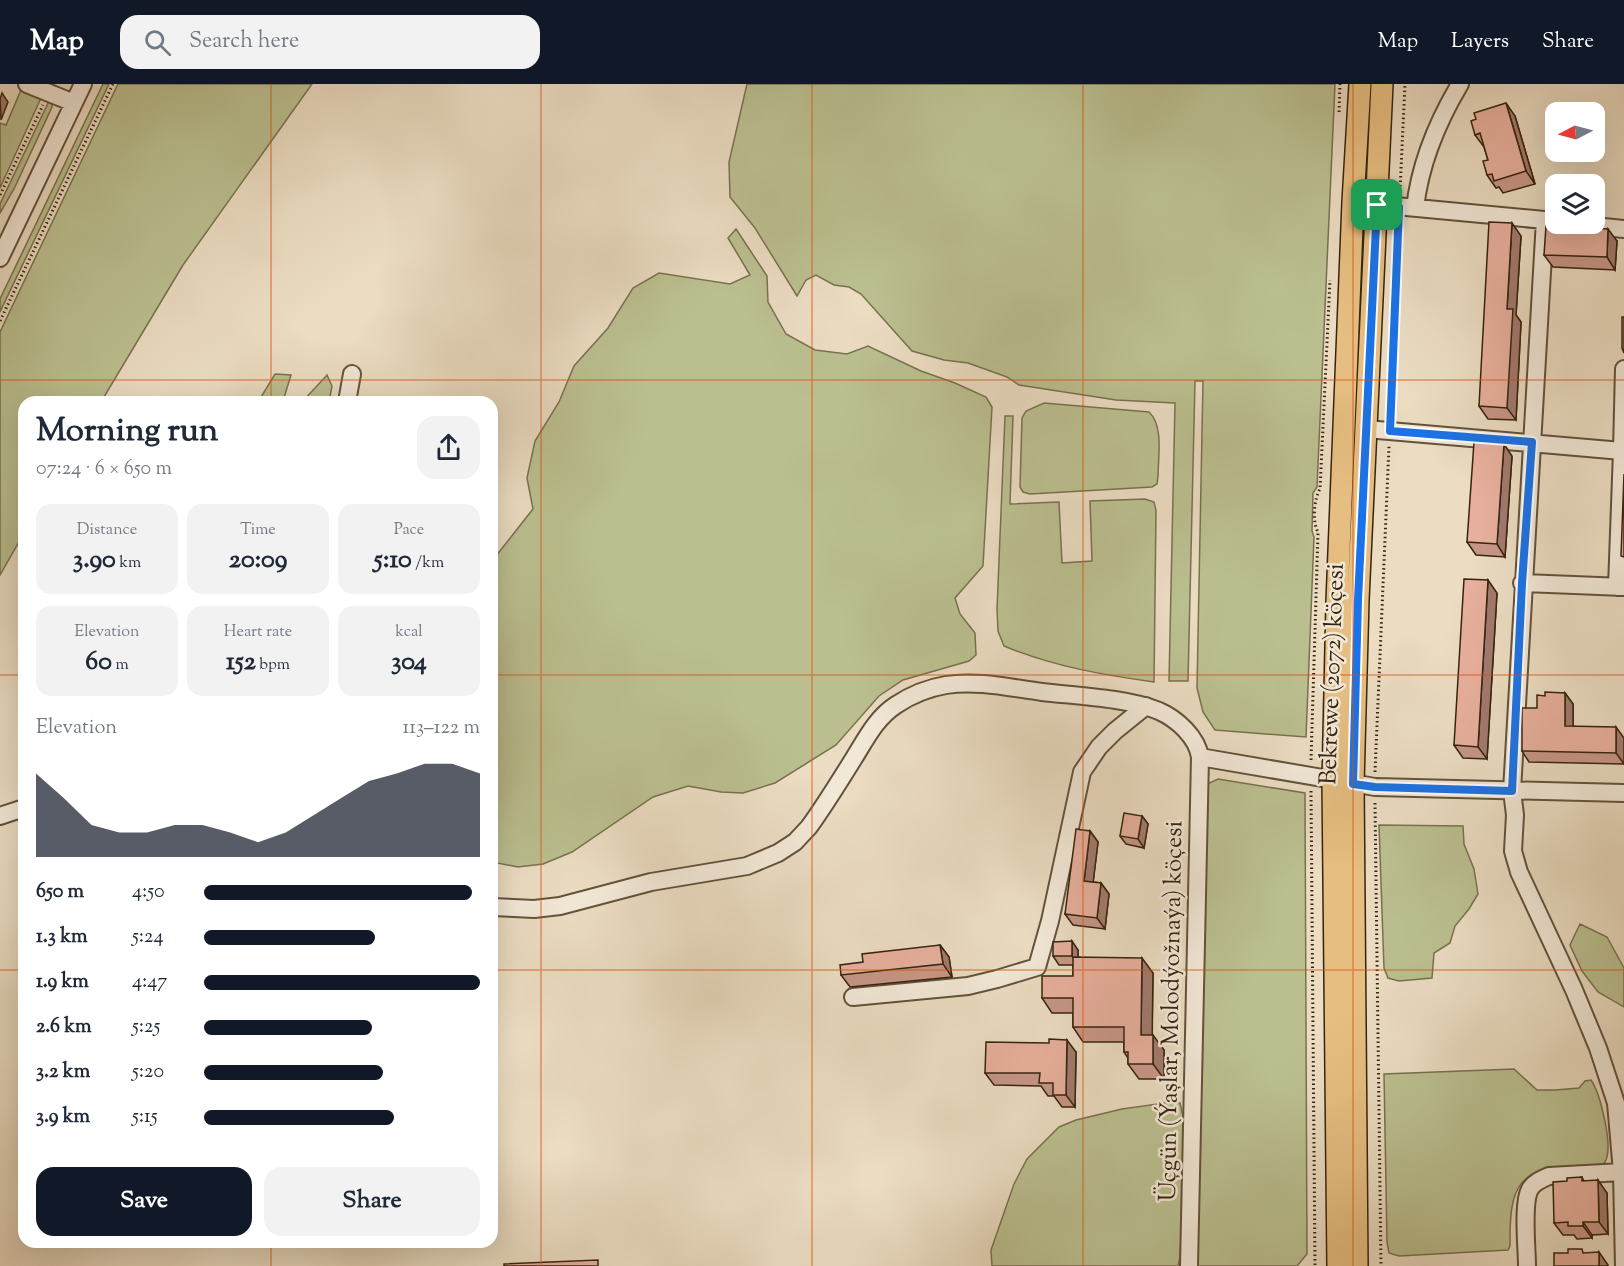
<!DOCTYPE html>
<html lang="en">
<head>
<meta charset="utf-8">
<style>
  body { margin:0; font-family:"Sorts Mill Goudy",serif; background:#f2f2f3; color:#1f2937; height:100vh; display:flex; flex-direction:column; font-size:22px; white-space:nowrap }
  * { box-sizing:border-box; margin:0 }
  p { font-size:20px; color:#747a83 }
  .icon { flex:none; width:33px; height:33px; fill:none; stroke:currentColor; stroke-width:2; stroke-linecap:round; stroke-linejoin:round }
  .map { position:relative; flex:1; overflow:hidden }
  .side { position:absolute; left:18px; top:312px; width:480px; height:852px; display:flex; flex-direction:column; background:#fff; border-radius:18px; box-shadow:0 6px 24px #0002 }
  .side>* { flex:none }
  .needle { width:39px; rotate:264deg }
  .controls { position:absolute; left:1545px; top:18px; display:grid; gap:12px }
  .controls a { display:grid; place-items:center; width:60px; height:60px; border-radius:12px; background:#fff; box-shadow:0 6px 24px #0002; font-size:30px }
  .pin { position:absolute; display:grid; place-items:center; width:51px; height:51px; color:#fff; margin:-26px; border-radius:12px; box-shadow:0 3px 9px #0006 }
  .round { display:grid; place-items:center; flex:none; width:63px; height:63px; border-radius:18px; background:#f2f2f3 }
  .overview { display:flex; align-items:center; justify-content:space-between; height:102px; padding:0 18px }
  h1 { font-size:33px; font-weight:800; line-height:45px }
  .figures { display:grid; grid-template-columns:repeat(3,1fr); gap:9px; height:102px; padding:6px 18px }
  .figures div { display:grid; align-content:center; border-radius:15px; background:#f2f2f3; text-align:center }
  .figures b { font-size:26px; font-weight:800 }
  .figures small { font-size:16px; font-weight:400 }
  .figures p { font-size:16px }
  .chart { height:168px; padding:12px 18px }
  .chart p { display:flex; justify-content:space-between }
  .chart svg { width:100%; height:108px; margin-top:6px; fill:#111827; opacity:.7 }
  .button { display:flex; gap:12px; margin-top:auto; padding:12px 18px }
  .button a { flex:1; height:69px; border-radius:18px; background:#111827; color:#fff; font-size:24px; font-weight:800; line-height:69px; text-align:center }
  .button a+a { background:#f2f2f3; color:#1f2937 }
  ul { padding:0 18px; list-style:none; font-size:20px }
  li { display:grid; grid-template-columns:96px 72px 1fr; align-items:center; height:45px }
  li i { height:15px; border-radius:8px; background:#111827 }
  header { display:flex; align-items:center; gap:36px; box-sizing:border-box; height:84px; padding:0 30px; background:#111827; color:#fff }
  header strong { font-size:28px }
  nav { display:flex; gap:33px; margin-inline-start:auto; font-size:21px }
  .search { width:420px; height:54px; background:#f2f2f3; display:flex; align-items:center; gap:15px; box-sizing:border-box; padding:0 21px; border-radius:18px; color:#747a83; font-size:22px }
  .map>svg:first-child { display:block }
  .green { fill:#bbbf90; stroke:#78724f; stroke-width:1.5 }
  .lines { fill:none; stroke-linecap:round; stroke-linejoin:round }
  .minor-casing { stroke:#63523b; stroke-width:20 }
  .major-casing { stroke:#36240e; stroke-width:24 }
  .path { stroke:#36240e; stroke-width:3; stroke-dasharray:1.5 3; stroke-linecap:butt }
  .minor { stroke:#f2e8d7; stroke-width:16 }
  .major { stroke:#e6be81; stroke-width:21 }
  .wall { fill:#c79687; stroke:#36240e; stroke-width:1.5 }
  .shaded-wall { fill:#a27a6e; stroke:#36240e; stroke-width:1.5 }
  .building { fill:#e7af9d; stroke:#36240e; stroke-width:1.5 }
  .route-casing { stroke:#fff; stroke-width:12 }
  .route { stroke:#1a73e8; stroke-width:8 }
  .grid { fill:none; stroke:#d6540c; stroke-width:1.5; stroke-opacity:0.55 }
  .labels { text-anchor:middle; stroke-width:5; stroke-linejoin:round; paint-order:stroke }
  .street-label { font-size:24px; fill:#36240e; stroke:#f2e8d7 }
</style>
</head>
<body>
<header>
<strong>Map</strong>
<div class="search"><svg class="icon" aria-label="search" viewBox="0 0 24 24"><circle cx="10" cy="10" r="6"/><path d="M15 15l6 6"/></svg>Search here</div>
<nav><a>Map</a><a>Layers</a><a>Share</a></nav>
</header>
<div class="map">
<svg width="1624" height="1182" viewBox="0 0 1624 1182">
  <rect width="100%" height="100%" fill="#ebdcc2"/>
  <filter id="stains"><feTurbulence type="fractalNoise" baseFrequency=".00333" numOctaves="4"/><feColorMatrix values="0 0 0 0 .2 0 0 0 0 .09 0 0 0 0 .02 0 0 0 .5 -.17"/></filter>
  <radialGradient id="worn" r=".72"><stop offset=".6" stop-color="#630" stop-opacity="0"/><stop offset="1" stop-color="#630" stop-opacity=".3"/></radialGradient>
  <path class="green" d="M103,0H109L0,228V215Z
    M118,0H312L183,181L101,318H24V449L0,491V248Z
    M747,0H1335L1317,403L1313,409L1312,447L1314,453L1306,653L1215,646L1203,628L1197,604L1203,297H1195L1188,597H1169L1175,319L1116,316L1019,301L1007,293L968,279L944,276L912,267L861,210L849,203L834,201L816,191L806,196L797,212L755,144L730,113L729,78Z
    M21,6L41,14L0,104V39L6,41Z
    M49,17L52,19V23L14,105L0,129V120Z
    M736,145L767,192L768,218L786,250L815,266L847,270L868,262L921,287L955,299L986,313L992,323L983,482L955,514L960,530L975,549L976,571L969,577L903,596L879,612L836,661L775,699L743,709L721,708L688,702L653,713L572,768L543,780L518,783L492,778V477L533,425L527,394L535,357L559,318L574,282L608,244L633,204L659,189L730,200L750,191L728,154Z
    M275,290L291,291L284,314L285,318H258Z
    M327,291L332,302L329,318H302Z
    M1044,319L1149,328C1164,342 1158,373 1158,393L1157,400L1152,403L1030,410L1023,408L1020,403L1022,334L1026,327Z
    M1005,332H1013L1010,420L1059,418L1062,479L1092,477L1090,417L1145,415L1154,418L1156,426L1154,598C1103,591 1052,582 1004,562L998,547L997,525Z
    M1218,695L1305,709L1307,1170L1297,1182H1198L1196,1134L1203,702Z
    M1379,741L1463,742L1464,760L1474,785L1478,810L1469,825L1455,842L1450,859L1434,869L1432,894L1399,897L1388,894L1384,884Z
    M1580,840L1607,853L1624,884V923L1598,908L1582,887L1570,861Z
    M1514,985L1537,1006H1555L1579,1004L1585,997L1591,996C1600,1009 1614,1063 1605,1078C1605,1078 1599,1084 1598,1084C1582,1085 1551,1085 1537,1089C1508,1097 1510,1138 1510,1162L1508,1166L1399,1172L1389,1169L1387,1158L1384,990Z
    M1165,1019H1180L1183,1032V1121L1180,1173L1178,1182H992L991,1166L1014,1100L1027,1075L1059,1043L1076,1036L1122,1025Z"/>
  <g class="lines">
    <defs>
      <path id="minor" d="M27,0L74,19
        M1353,118L1555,137
        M1415,124C1420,80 1438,37 1460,0
        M1545,136L1512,707L1515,731L1513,767L1519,788L1574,906L1598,964L1616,1019L1622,1088L1624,1182
        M1575,140L1624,145
        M0,174L83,0
        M347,318L352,290
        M1366,345L1622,367L1624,285
        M1522,499L1624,503
        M1617,503L1622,367
        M1200,673L1375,703L1624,709
        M0,732L24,724
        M492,823L534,825L560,822L651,798L747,782L778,769L795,758L809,743C825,721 839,698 854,674C866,655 876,634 896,621C911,611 928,604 946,601C977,596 1011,604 1042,608C1077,612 1127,614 1159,627C1177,635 1197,653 1200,673L1189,1182
        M853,913L968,902L997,895L1037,883L1050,837L1082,688L1099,663L1115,647L1146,622
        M1527,1182C1527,1164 1522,1119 1530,1105C1534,1098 1542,1095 1549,1092L1622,1088"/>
      <path id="major" d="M1338,1182L1333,697L1337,518L1353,118L1360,0
        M1357,1182L1353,700L1358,516L1382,0"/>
    </defs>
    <use href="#minor" class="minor-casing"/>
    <use href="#major" class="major-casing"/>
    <path class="path" d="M1339,28L1340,0
      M1400,107L1405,0
      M0,111L43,21
      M0,237L113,0
      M1391,332L1398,137
      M1311,676L1318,448C1312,438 1314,415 1320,405L1330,196
      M1375,688L1389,362
      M1311,707L1315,1182
      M1375,719L1381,1182"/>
    <use href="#minor" class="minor"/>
    <use href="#major" class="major"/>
  </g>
  <path class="wall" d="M1515,32L1535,100L1503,109L1499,103L1496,104L1487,91L1488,76L1484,63L1475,51Z
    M1521,152L1516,231L1521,238L1516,336L1488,335L1479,322Z
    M1617,157L1615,186L1553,183L1544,171Z
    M1512,372L1505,473L1476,471L1467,458Z
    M1497,509L1487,675L1463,674L1454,661Z
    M1565,609L1573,620V642L1624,654V680L1529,678L1522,667L1537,624L1545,612Z
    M1142,732L1148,740L1144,764L1126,760L1120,752Z
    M1090,747L1098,758L1093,798L1101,799L1109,810L1105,845L1073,841L1065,830Z
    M940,861L949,873L952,893L850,903L841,891L863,878Z
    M1078,866V873L1153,889L1152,951L1164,966V995H1139L1128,980V974L1124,968V958H1083L1073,943V929H1052L1042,914L1073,892V881H1059L1053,872Z
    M1076,968L1075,1023H1062L1054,1012H1048L1041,1002L994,1001L985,989Z
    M1582,1093L1584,1097L1607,1109L1608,1150L1592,1151V1154L1577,1155L1574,1151H1563L1554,1139L1567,1097Z"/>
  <path class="shaded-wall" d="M2,9L8,18L1,36L0,15Z
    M1506,19L1515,32L1535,100L1526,87Z
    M1512,139L1521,152L1516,231L1521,238L1516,336L1507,324V225Z
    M1608,145L1617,157L1615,186L1607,173Z
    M1504,360L1512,372L1505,473L1497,460Z
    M1488,496L1497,509L1487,675L1478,663Z
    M1565,609L1573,620V653L1565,642Z
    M1616,643L1624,654V680L1616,669Z
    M1142,732L1148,740L1144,764L1138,755Z
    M1090,747L1098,758L1092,808L1084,797Z
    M1101,799L1109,810L1105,845L1097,834Z
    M1072,857L1078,866V881L1072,872Z
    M940,861L949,873L952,893L943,880Z
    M1142,874L1153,889L1152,966L1141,951Z
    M1153,951L1164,966V995L1153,980Z
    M1067,956L1076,968L1075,1023L1066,1011Z
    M1598,1096L1607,1109L1608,1150L1599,1138Z
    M1583,1138L1592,1151V1154L1583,1142Z
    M1599,1168L1608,1181V1182H1599Z"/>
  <path class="building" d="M1506,19L1526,87L1494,97L1492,90L1487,91L1483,77L1488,76L1480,49L1475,51L1471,37L1476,35L1474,29Z
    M1489,138L1512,139L1507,225H1513L1507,324L1479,322Z
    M1546,142L1608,145L1607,173L1544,171Z
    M1622,233H1624V269L1622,264Z
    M1474,358L1504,360L1497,460L1467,458Z
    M1624,390V473L1621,472Z
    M1464,495L1488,496L1478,663L1454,661Z
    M1545,608L1565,609V642L1616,643V669L1522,667V624H1537V611L1545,612Z
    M1124,729L1142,732L1138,755L1120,752Z
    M1076,745L1090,747L1084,797L1101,799L1097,834L1065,830Z
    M1072,857V872H1053V858Z
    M940,861L943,880L841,891L840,881L863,878L862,870Z
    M1073,873L1142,874L1141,951H1153V980H1128V968H1124V943H1073V914H1042V892H1073Z
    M1049,955L1067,956L1066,1011H1053V999H1039L1040,989H985L986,958L1049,959Z
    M1582,1093V1097L1598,1096L1599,1138H1583V1142H1568V1138L1554,1139L1553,1098L1567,1097V1094Z
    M1568,1165H1582L1583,1169L1599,1168V1182H1554V1169H1568Z
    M598,1176V1182H504V1180Z"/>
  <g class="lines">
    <defs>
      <path id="route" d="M1377,121L1399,123L1390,347L1532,358L1522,499L1512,707L1375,703L1353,700L1358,516Z"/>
    </defs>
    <use href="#route" class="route-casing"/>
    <use href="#route" class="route"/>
  </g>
  <path class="grid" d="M271,0V318M541,0V1182M812,0V1182M1083,0V1182M1353,0V1182M0,296H1624M0,591H24M492,591H1624M0,886H24M492,886H1624M271,1158V1182"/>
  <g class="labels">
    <g class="street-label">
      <text transform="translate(1331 590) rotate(-88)" y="8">Bekrewe (2072) köçesi</text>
      <text transform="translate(1170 927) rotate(-89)" y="8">Üçgün (Ýaşlar, Molodýožnaýa) köçesi</text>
    </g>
  </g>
  <rect width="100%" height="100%" filter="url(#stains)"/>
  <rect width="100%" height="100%" fill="url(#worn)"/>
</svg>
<div class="controls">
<a><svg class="needle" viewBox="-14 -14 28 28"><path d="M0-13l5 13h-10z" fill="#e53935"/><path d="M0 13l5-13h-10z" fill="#747a83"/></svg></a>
<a><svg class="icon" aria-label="layers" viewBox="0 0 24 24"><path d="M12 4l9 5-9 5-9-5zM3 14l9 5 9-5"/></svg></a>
</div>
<div class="pin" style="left:1377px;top:121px;background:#1e9e55"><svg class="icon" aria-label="arrive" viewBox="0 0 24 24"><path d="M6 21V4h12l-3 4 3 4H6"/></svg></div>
<section class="side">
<div class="overview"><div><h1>Morning run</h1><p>07:24 · 6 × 650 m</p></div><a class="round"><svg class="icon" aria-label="share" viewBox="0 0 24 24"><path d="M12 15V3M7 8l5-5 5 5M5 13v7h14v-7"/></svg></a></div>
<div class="figures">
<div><p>Distance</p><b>3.90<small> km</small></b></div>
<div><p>Time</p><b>20:09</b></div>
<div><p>Pace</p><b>5:10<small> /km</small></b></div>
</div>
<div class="figures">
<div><p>Elevation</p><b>60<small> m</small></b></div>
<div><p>Heart rate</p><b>152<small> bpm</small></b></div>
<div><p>kcal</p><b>304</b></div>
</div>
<div class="chart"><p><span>Elevation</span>113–122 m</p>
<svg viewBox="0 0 160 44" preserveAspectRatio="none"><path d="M0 44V10L10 20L20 31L30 34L40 34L50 31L60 31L70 34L80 38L90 34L100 27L110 20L120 13L130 10L140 6L150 6L160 10V44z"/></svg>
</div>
<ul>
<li><b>650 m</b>4:50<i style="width:97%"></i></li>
<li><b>1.3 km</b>5:24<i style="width:62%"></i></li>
<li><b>1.9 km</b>4:47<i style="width:100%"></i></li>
<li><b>2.6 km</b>5:25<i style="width:61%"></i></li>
<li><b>3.2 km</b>5:20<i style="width:65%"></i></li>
<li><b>3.9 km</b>5:15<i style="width:69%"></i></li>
</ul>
<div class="button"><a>Save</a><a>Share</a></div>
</section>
</div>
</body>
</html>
